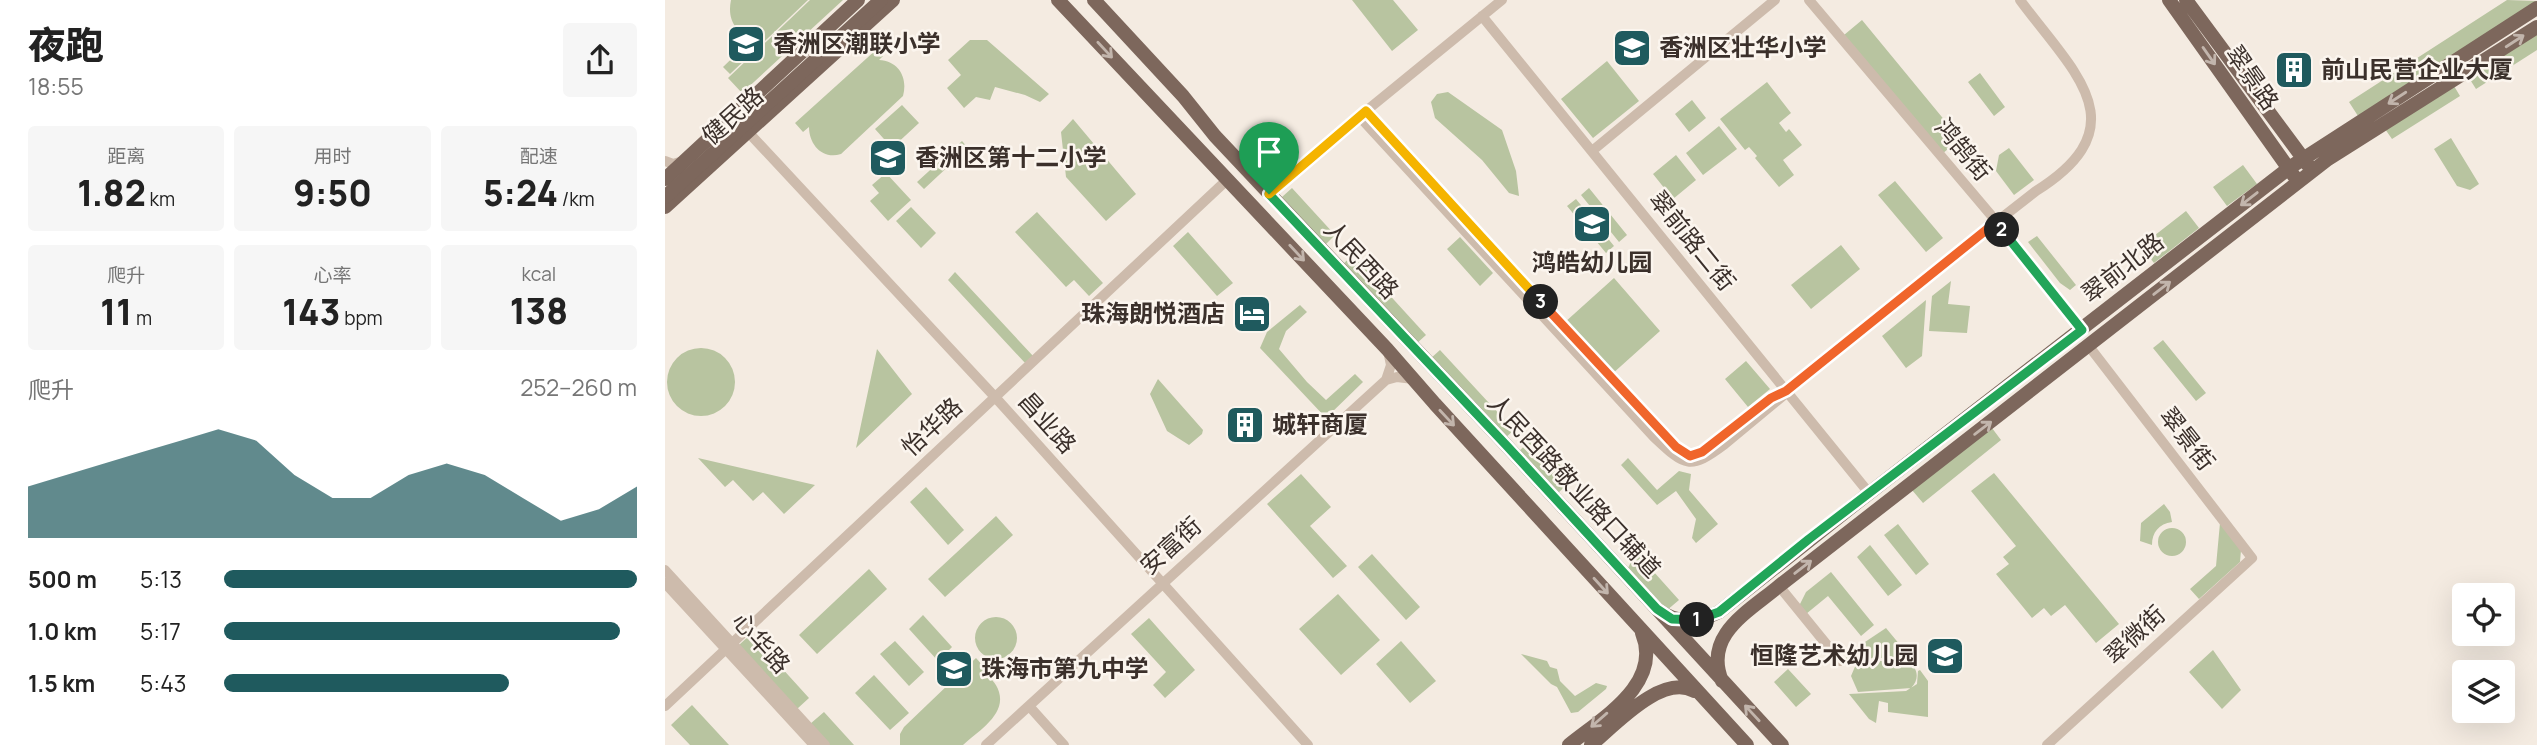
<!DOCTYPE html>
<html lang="zh">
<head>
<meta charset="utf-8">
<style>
  body { margin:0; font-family:Manrope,"Noto Sans SC",sans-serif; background:#f6f6f6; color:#222; height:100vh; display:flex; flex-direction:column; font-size:26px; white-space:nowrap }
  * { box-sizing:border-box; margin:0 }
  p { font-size:23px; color:#767676 }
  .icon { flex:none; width:38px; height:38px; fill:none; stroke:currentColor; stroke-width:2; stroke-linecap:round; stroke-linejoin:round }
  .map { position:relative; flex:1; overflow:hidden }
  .details { display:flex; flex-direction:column; background:#fff; width:665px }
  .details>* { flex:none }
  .fabs { position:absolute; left:1787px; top:583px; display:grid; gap:14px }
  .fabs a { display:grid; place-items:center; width:63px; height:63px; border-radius:7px; background:#fff; box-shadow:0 7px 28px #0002; font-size:35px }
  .pin { position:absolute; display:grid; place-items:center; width:60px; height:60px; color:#fff; margin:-72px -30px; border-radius:50% 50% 50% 0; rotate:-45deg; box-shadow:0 0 7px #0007 }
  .pin .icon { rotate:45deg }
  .km { position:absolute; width:35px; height:35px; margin:-18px; border-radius:50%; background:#222; color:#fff; font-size:19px; line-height:35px; text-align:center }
  .round { display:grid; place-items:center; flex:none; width:74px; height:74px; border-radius:7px; background:#f6f6f6 }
  .head { display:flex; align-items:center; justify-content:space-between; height:119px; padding:0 28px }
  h1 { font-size:38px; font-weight:800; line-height:52px }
  .metrics { display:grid; grid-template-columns:repeat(3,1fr); gap:10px; height:119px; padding:7px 28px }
  .metrics div { display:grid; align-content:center; border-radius:7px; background:#f6f6f6; text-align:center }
  .metrics b { font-size:35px; font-weight:800 }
  .metrics small { font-size:19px; font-weight:400 }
  .metrics p { font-size:19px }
  .chart { height:196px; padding:14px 28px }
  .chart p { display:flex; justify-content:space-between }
  .chart svg { width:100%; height:126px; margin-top:7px; fill:#1f5a5e; opacity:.7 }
  ul { padding:0 28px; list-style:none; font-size:23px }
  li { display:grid; grid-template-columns:112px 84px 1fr; align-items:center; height:52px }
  li i { height:18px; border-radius:9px; background:#1f5a5e }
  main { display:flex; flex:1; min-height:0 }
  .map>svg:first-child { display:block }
  .green { fill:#b8c4a0 }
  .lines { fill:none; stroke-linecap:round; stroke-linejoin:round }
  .minor { stroke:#cdbbac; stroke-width:10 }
  .major { stroke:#7d675c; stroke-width:14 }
  .major-bridge { stroke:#7d675c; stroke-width:14 }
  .oneway { stroke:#c2b5ac }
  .split-1-casing { stroke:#fff; stroke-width:14 }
  .split-2-casing { stroke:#fff; stroke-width:14 }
  .split-3-casing { stroke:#fff; stroke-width:14 }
  .split-4-casing { stroke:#fff; stroke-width:14 }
  .split-1 { stroke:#22a559; stroke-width:9 }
  .split-2 { stroke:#22a559; stroke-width:9 }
  .split-3 { stroke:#f0652b; stroke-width:9 }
  .split-4 { stroke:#f5b400; stroke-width:9 }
  .labels { text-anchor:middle; stroke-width:5; stroke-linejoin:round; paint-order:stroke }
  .poi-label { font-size:24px; font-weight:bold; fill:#3b302b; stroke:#fbf5ee; text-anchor:start }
  .street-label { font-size:24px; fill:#3b302b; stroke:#fbf5ee }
</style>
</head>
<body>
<main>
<section class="details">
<div class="head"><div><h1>夜跑</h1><p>18:55</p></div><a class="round"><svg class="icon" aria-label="share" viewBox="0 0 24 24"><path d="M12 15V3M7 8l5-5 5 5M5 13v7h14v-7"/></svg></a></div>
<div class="metrics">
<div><p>距离</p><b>1.82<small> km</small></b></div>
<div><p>用时</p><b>9:50</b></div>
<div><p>配速</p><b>5:24<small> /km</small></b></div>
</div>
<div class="metrics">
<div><p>爬升</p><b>11<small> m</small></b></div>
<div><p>心率</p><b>143<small> bpm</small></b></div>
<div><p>kcal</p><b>138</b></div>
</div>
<div class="chart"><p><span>爬升</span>252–260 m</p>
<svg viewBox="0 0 160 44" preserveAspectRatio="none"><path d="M0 44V26L10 22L20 18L30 14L40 10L50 6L60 10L70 22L80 30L90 30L100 22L110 18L120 22L130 30L140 38L150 34L160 26V44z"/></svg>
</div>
<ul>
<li><b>500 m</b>5:13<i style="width:100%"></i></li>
<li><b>1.0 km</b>5:17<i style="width:96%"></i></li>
<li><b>1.5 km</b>5:43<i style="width:69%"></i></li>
</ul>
</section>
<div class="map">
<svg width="1872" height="745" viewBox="0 0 1872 745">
  <rect width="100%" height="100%" fill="#f4ebe1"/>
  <path class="green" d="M66,0H143L65,74L58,67L90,36C70,34 62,19 66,0Z
    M145,0H178L77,93L63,78Z
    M687,0H728L753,30L727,51Z
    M1842,0L1872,1L1693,116L1684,102Z
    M1197,20L1295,139L1277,154L1179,35Z
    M1872,34V50L1811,89L1804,78Z
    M305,40H322L384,94L375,102L360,95L330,87L325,100L311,97L299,108L282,88L296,75L283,60Z
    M212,49L218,56L214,60C234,61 243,78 238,96L176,154C158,160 144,145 144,127L138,132L130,123Z
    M942,61L974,101L928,138L896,99Z
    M1315,73L1340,107L1329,116L1303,82Z
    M1102,82L1126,113L1114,123L1121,132L1124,129L1137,145L1118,160L1129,175L1114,187L1090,158L1092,156L1084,147L1080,150L1055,119Z
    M1789,86L1795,96L1727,139L1720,129Z
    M783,92L837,130L851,171L854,196L844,193L817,160L770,118L766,102L772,94Z
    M1027,100L1041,118L1024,132L1010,114Z
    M237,105L254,123L227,148L210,129Z
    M408,119L471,194L441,221L401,177L396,132Z
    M1054,126L1072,149L1038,175L1021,153Z
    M1786,138L1814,184L1805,190L1792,186L1769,149Z
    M297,141L303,148L259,189L252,182Z
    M1344,148L1369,180L1349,195L1331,171L1334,155Z
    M1011,155L1031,180L1008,199L988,174Z
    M1578,165L1592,184L1562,206L1548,187Z
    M221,173L246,200L223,221L205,201L214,193L207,185Z
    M1230,181L1278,238L1261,252L1213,195Z
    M627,188L670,235L660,245L617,197Z
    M924,188L962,235L954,242L916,195Z
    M911,199L949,246L941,253L902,206Z
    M246,207L271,233L256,248L231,221Z
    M1521,211L1534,228L1489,263L1476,246Z
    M372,212L438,283L424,296L409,280L401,287L350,232Z
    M523,232L568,283L552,296L508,246Z
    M1372,236L1411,285L1405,290L1395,283L1363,242Z
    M795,237L828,273L815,286L782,249Z
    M1176,245L1195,269L1146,309L1126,285Z
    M688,255L761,335L751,344L678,264Z
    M290,272L369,357L361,364L283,280Z
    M949,278L995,331L946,375L899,323Z
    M1286,281L1283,304L1305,306L1302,333L1264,331L1267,296Z
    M1261,300L1257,356L1241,368L1217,336Z
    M635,305L642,312L621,331L614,349L642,382L661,400L690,374L698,382L661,418L595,348L602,332Z
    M1498,340L1541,393L1531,401L1488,348Z
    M2 382a34 34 0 1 1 68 0a34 34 0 1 1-68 0Z
    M212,349L247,394L191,448Z
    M775,350L849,430L839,439L765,359Z
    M1081,361L1105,389L1083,407L1060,379Z
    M493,379L538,430L537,434L524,445L502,431L485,394Z
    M1327,428L1336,440L1258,503L1247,490Z
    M869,437L908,479L892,494L853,452Z
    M33,458L150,485L119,514L98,492L88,501L68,480L60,487Z
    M963,458L992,490L1014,471L1026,474L1024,490L1053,524L1031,543L1027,538L1031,519L1011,491L992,505L956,465Z
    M1329,473L1454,624L1431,643L1400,605L1386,616L1379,608L1367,618L1331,574L1344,564L1338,557L1351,546L1306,491Z
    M636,474L666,507L645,526L682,566L668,578L602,504Z
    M261,487L299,530L283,545L245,502Z
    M1499,504L1505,512L1507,522C1494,524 1487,532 1487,545L1475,541L1476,523Z
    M331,516L348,535L280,597L263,579Z
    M1555,523L1576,550L1575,562L1534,599L1525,589L1551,566Z
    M1233,524L1264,564L1251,575L1219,535Z
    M1493 542a14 14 0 1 1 28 0a14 14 0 1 1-28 0Z
    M1205,545L1237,585L1223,596L1192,557Z
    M971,552L1014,600L1001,611L963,568Z
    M707,554L755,607L741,620L693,567Z
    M204,569L222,589L152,654L134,635Z
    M1166,572L1209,625L1196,636L1163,596L1141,614L1134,606L1141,592Z
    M673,594L715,640L676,675L634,629Z
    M258,615L287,647L273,661L244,629Z
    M310 638a21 21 0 1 1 42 0a21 21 0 1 1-42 0Z
    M484,618L530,670L500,698L488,685L501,672L466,634Z
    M1221,628L1245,657L1180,659L1188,650Z
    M86,634L144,698L132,709L74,645Z
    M230,641L259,672L244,686L215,654Z
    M736,641L771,681L745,703L711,664Z
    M1548,650L1576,690L1557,709L1524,672Z
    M856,654L882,661L885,667L892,669L895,681L910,696L931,683L942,686L941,689L913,712L906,713L892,687L886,684Z
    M311,658L320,668L316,673C325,677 331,682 334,692C341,715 313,731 298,745H235V734L239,727Z
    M1241,660C1252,666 1256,678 1246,688L1193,692L1186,676L1192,662Z
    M1123,669L1146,694L1131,707L1109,682Z
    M1255,670L1263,681V717L1223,712V703L1214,701L1211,723L1204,719L1184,694L1241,691L1252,684L1253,671Z
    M209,675L244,713L225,730L190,693Z
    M27,705L64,745H25L6,725Z
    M159,712L189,745H164L145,724Z"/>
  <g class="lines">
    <path class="minor" d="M1144,0L1331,221L1417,329
      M817,16L1204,493
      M701,111L954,387
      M694,116L989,437C1020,466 1024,471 1060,444L1262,276L1371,191C1476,125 1408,72 1355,0
      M84,133L330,397L643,745
      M927,151L1110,0
      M0,161L8,164L18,161
      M604,194L701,111L837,0
      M723,351L726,365L721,380L732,377L748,379
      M979,415L1011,447L1025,456L1037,452L1078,420
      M0,570L160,745
      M0,583L149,745
      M1114,586L1175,661
      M0,706L563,179
      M364,706L399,745
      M321,745L721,380
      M1382,745L1587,558L1423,345"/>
    <path class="major" d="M393,0L722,349L770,404L1082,745
      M429,0L518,96L550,136L841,445L1117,745
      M1504,0L1629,176
      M1521,0L1643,165
      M0,179L193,0
      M0,207L228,0
      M992,609C1012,624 1032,623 1054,612L1194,501L1624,168L1872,8
      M1057,681C1038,635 1083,612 1114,586L1663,159L1872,27
      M904,745C937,718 998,684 977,633
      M926,745C950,725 997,673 1029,691"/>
    <path class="major-bridge" d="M0,197L216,0"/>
  </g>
  <defs><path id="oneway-shaft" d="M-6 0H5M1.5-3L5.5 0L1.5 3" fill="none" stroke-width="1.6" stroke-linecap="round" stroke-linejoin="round" transform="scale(1.75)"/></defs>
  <g class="oneway">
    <use href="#oneway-shaft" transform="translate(1850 41) rotate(-33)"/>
    <use href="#oneway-shaft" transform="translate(440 50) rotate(47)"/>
    <use href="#oneway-shaft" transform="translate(1544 56) rotate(55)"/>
    <use href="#oneway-shaft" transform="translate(1732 98) rotate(147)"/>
    <use href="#oneway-shaft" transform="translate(1584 199) rotate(142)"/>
    <use href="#oneway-shaft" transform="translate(632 253) rotate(47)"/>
    <use href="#oneway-shaft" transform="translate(1497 288) rotate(-38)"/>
    <use href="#oneway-shaft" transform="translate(782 418) rotate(47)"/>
    <use href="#oneway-shaft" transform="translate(1318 428) rotate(-37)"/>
    <use href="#oneway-shaft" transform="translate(1138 567) rotate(-38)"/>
    <use href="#oneway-shaft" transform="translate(936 586) rotate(48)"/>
    <use href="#oneway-shaft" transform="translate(1087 713) rotate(-133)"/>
    <use href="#oneway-shaft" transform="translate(934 720) rotate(139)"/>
  </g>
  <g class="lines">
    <defs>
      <path id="split-1" d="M604,194L841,445L992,609L1007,619L1032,620"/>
      <path id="split-2" d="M1032,620L1054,612L1144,539L1417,330L1337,230"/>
      <path id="split-3" d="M876,302L1011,447L1025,456L1037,452L1106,398L1121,391L1331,222L1337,230"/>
      <path id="split-4" d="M604,194L701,111L876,302"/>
    </defs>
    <use href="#split-1" class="split-1-casing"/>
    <use href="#split-2" class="split-2-casing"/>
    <use href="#split-3" class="split-3-casing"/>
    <use href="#split-4" class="split-4-casing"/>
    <use href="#split-1" class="split-1"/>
    <use href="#split-2" class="split-2"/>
    <use href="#split-3" class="split-3"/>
    <use href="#split-4" class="split-4"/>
  </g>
  <defs>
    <symbol id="school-square" viewBox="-11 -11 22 22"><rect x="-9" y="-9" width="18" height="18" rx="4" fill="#1f5a5e" stroke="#fbf5ee"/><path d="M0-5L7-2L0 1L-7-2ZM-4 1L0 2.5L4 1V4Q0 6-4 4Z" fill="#fff"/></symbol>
    <symbol id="building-square" viewBox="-11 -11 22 22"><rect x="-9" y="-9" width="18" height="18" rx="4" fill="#1f5a5e" stroke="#fbf5ee"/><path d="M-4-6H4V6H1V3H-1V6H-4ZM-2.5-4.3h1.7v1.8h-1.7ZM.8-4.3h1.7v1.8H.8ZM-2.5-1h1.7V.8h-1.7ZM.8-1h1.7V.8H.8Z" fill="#fff"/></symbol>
    <symbol id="hotel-square" viewBox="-11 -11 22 22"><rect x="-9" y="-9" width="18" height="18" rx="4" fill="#1f5a5e" stroke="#fbf5ee"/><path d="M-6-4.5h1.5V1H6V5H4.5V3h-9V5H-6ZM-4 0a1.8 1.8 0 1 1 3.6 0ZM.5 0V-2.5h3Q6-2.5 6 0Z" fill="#fff"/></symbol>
  </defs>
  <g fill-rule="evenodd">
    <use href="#school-square" x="59" y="22" width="44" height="44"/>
    <use href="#school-square" x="945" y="26" width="44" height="44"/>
    <use href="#building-square" x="1607" y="48" width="44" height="44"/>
    <use href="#school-square" x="201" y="136" width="44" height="44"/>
    <use href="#school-square" x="905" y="202" width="44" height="44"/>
    <use href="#hotel-square" x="565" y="292" width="44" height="44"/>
    <use href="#building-square" x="558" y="403" width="44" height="44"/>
    <use href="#school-square" x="1258" y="634" width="44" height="44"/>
    <use href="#school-square" x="267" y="647" width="44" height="44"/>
  </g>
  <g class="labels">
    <g class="poi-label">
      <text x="108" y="52">香洲区潮联小学</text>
      <text x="994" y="56">香洲区壮华小学</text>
      <text x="1656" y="78">前山民营企业大厦</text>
      <text x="250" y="166">香洲区第十二小学</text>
      <text x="927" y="271" text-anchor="middle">鸿皓幼儿园</text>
      <text x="560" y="322" text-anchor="end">珠海朗悦酒店</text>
      <text x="607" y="433">城轩商厦</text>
      <text x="1253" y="664" text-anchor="end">恒隆艺术幼儿园</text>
      <text x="316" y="677">珠海市第九中学</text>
    </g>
    <g class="street-label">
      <text transform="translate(1587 78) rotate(55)" y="8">翠景路</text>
      <text transform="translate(68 116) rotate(-42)" y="8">健民路</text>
      <text transform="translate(1298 150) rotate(50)" y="8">鸿鹄街</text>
      <text transform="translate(1027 241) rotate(51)" y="8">翠前路二街</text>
      <text transform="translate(696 260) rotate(47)" y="8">人民西路</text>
      <text transform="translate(1458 268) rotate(-38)" y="8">翠前北路</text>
      <text transform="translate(382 423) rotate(48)" y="8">昌业路</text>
      <text transform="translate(267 427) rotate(-43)" y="8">怡华路</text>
      <text transform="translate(1522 439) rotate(52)" y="8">翠景街</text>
      <text transform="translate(909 486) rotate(47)" y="8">人民西路敬业路口辅道</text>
      <text transform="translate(506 546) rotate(-42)" y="8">安富街</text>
      <text transform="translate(1470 635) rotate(-43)" y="8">翠微街</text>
      <text transform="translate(96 643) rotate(48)" y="8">心华路</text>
    </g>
  </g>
</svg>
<div class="fabs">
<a><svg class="icon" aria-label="locate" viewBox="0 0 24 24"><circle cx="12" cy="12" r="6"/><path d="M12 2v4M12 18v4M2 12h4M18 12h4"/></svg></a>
<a><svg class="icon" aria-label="layers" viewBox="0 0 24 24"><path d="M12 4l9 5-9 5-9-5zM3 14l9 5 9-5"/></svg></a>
</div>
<div class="pin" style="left:604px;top:194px;background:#1e9e55"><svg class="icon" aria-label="arrive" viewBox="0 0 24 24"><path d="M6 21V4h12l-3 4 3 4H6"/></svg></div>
<b class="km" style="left:1032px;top:620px">1</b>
<b class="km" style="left:1337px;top:230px">2</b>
<b class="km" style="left:876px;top:302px">3</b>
</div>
</main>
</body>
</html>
